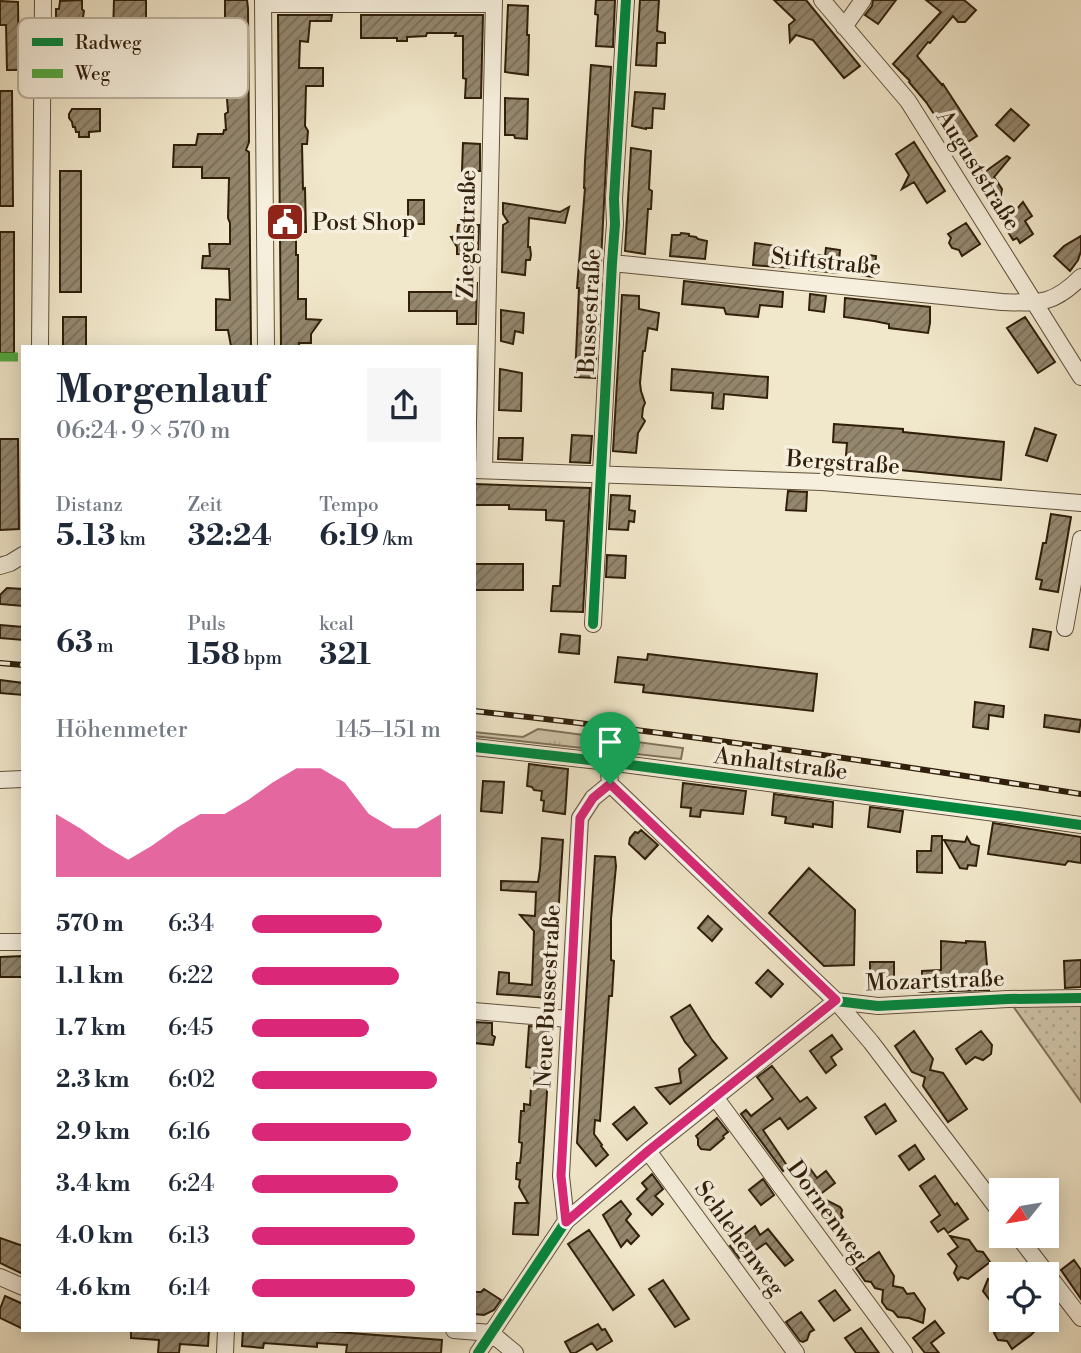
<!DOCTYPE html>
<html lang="de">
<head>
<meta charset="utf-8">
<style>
  body { margin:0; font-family:"Libre Bodoni",serif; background:#f6f6f7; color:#1f2937; height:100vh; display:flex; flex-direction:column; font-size:26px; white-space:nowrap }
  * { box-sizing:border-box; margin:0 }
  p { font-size:23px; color:#747a83 }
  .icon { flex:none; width:38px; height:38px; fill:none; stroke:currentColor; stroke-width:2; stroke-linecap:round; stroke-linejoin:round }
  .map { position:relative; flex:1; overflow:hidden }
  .sheet { position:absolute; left:21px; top:345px; width:455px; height:987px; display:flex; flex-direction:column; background:#fff; border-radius:0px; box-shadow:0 4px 18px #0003 }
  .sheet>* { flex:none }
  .needle { width:46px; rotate:240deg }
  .fabs { position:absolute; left:989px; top:1178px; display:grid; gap:14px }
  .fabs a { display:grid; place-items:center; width:70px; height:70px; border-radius:0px; background:#fff; box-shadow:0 4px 18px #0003; font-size:35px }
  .pin { position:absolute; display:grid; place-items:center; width:60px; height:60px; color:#fff; margin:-72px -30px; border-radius:50% 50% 50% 0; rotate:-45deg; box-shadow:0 0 7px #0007 }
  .pin .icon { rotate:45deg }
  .round { display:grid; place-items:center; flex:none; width:74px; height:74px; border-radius:0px; background:#f6f6f7 }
  .overview { display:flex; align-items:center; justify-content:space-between; height:119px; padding:0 35px }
  h1 { font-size:38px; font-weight:800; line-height:52px }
  .metrics { display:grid; grid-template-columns:repeat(3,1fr); gap:10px; height:119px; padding:7px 35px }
  .metrics div { display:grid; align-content:center }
  .metrics b { font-size:30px; font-weight:800 }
  .metrics small { font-size:19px; font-weight:400 }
  .metrics p { font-size:19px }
  .chart { height:196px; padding:14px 35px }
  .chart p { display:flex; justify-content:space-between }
  .chart svg { width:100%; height:126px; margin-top:7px; fill:#db2777; opacity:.7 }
  ul { padding:0 35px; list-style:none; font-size:23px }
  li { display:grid; grid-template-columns:112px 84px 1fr; align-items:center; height:52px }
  li i { height:18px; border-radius:9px; background:#db2777 }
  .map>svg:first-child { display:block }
  .grass { fill:url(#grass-tufts); stroke:#80725a; stroke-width:2 }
  .garden { fill:url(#garden-dots); stroke:#80725a; stroke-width:2 }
  .building { fill:url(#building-hatch); stroke:#301f0b; stroke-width:2 }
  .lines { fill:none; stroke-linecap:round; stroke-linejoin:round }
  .street-casing { stroke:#60513b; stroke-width:18 }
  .street { stroke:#f6efdd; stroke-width:16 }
  .rail-casing { stroke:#301f0b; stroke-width:6 }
  .rail { stroke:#f6efdd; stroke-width:3.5; stroke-dasharray:10; stroke-linecap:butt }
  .quiet { stroke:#54aa41; stroke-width:9; stroke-dasharray:18 9; stroke-linecap:butt }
  .cycleway-casing { stroke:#f6efdd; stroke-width:15 }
  .cycleway { stroke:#00873e; stroke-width:10 }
  .route-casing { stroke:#fff; stroke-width:14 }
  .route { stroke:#db2777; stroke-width:9 }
  .labels { text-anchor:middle; stroke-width:7; stroke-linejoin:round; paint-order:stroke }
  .street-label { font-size:23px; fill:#301f0b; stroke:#f6efdd }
  .poi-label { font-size:23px; fill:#301f0b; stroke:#f6efdd; text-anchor:start }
  .key { fill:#f6efdd; stroke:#bbb19e; stroke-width:2 }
  .key-label { font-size:19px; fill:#301f0b }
</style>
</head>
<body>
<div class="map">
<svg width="1081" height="1353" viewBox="0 0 1081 1353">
  <defs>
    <pattern id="grass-tufts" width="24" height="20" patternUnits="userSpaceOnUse" patternTransform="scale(1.75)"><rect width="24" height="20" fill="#d0c5aa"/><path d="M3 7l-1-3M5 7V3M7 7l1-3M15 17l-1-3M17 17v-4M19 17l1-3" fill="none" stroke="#b3a991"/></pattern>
    <pattern id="garden-dots" width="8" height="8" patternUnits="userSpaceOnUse" patternTransform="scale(1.75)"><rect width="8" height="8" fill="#d0c5aa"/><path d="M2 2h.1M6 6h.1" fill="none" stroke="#b3a991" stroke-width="1.8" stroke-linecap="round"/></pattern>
    <pattern id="building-hatch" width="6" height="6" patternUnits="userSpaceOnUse" patternTransform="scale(1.75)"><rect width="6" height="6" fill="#94876e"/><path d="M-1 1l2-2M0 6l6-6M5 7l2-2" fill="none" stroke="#796e59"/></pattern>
  </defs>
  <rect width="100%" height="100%" fill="#f1e7ca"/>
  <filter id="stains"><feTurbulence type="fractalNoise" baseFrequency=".00286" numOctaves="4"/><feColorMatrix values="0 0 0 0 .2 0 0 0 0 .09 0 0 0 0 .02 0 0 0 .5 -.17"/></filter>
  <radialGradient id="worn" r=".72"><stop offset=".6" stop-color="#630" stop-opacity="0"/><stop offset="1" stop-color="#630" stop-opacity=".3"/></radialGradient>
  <path class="grass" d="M538,729L683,748L681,759L474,736V732L523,737Z"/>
  <path class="garden" d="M1081,998V1102L1008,999Z"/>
  <path class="building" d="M82,0V9L84,11L82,23L60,24L56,17V9H59L60,1Z
    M114,0H146V25L135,26L131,35L113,34Z
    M225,0H247L248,8L249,142L246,150L249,152L251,346H231L228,330H216V299L230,300L229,269L202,268L203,256H210L209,244H230V223L228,218L229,178H202V167H173L174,145H196L198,134H223L224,130H226L225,114L228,112L227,99L222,87H220V79L218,78L219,67H214V56H225L226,37L205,27H225Z
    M596,0H615L613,47L596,46L598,15L595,14Z
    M640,0H659L657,31L665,33V43H657L656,66L636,65Z
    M774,0H806L860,66L844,78L813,40L796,35L790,42L789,25L795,20Z
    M873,0H896L878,24L865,15L872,6Z
    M926,0H964L976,10L965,22H958L953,16L930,43L928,42L917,56L942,85L943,84L977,136L957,149L926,102L909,82L910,81L893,64L941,12Z
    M0,1L18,2L19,70H7L6,25H0Z
    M508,5L528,6L527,35H529L528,75L505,72Z
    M278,15H332L331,21H310L308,42L300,41L299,68H323V86H306L305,126L308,131L307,144H302L303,189L305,188L306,232H296V255H298V299H306V319L321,320L311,334V343H299V346H281Z
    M361,15H483L481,98H465L466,79L463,78V36H455L456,33H427L426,36L407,37V41H397V38H361Z
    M591,65L611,67L595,378L575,377L579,288H577L585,188H584L585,161Z
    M0,91H12L13,206H0Z
    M635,92L665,94L664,109L653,108L652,128H646V129L632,126Z
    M505,98L528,99L527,139L515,138L514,135H505Z
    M72,109H100V131L89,132V137H79V132H76L75,127H73L72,122L69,118V114Z
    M1011,109L1029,125L1014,141L996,125Z
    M914,142L945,191L927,203L914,182L902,189L909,175L896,154Z
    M463,143L480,144V171H462Z
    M631,148L651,151L649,189L652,191L651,209H648L645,254L625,251Z
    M1007,156L1010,158L994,177L1002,189L1000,200L987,198L975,179Z
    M60,171H81V292H60Z
    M408,200H424V224H408Z
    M1023,202L1032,216L1025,221L1033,234L1020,243L1017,238L1013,240L996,212L1010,203L1016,210Z
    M503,203L560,212L569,207L565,223L529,218L528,247H530L531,255L530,260H526L525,275L502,272L503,225L508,222L503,214Z
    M966,223L980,244L962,256L959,250L952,248L949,243L951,238L948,234Z
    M458,225H479L478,255L457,254V247L451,237L457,236Z
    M0,232H14V353H0Z
    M681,233L689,234V236L696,237L698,239L707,241L705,259L670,256L672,235H680Z
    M1081,236V251L1078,260L1070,271L1054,256L1064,246Z
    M755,243L776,246L775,251L790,253L789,268L753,265Z
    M826,248L840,250L838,273L809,270L810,254L825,256Z
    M861,254L876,256L874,277L859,275Z
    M684,281L783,292L782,307L760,305L758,317L726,314L724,308L682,304Z
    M455,282L477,283L476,324H457V311H409V292H455Z
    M810,294L826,296L824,312L809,310Z
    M622,295L639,296V309L659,313L657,330L648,328L645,351H643L640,383L641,391L645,403L643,408L642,417L645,421L638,433L636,453L613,451Z
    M845,298L930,307V323L928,333L889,328V324L874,321L844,317Z
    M501,310L524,313L523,333L515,331L513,344L501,341Z
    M63,317H86V346H63Z
    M1025,317L1055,362L1038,373L1007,328Z
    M500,369L522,373L521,411L499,410Z
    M672,369L768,377L767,398L724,394L723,409L712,408L713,393L671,390Z
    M834,424L903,429V432L1004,442L1001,480L900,470V472L845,468L847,443L833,442Z
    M1035,428L1056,435L1047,461L1026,455Z
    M572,435L592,436L590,463L570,462Z
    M499,438H523L522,460L498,459Z
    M0,439H18L19,529L0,530Z
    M474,484L590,488L583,612L551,611L553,586H560L564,521L546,520V510L509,509V505H474Z
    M788,491L807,492L806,511L786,510Z
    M611,495L630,496L629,510L635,511L634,522L629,521L628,530L609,529Z
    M1051,514L1071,517L1058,592L1040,589L1042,580L1036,579L1043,543H1046Z
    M607,555L626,556L625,578L606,577Z
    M474,564H523V590H474Z
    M7,588L23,589V606L0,604V595Z
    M0,625L23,627V640L0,638Z
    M1033,629L1051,632L1048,650L1030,647Z
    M561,634L580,636L579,654L559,652Z
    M648,654L817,674L813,711L643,692L644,685L615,682L618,657L647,660Z
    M0,680L23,683V695L0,693Z
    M975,702L1004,706L1003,717L989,715L988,729L973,727Z
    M1045,715L1081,720L1079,732L1044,727Z
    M529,764L568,769L565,814L543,811L544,801L541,800L542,791L534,790L532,787L527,786Z
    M483,781L504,782L502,813L481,811Z
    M683,783L746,791L743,814L701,810L700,817L690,816L691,808L681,807Z
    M774,794L833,802L832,827L813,824V827L785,823L786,817L772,815Z
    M870,807L903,811L900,832L868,827Z
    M993,823L1081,837V863L1068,861L1065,865L988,854Z
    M641,830L658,845L645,859L629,844L630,838L635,832L638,833Z
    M932,836H942V873L917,872V851H931Z
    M967,837L971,844L979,846L976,866L968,865L967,869L960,868L944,840L965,842Z
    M542,838L563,840L553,995L550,998L497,994L499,972L509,973V983L532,985L534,931L520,915L535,916L536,892L501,890V881L538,882L540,869Z
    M595,856L615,857L616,866L611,919V960L614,961L612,996H609L600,1121L595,1120L594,1134L602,1145L601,1146L608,1155L596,1166L577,1143Z
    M809,868L855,910L854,965L824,966L769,913Z
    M708,916L722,929L712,941L698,928Z
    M941,941L966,943V941L985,942L989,990L919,992L918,981H922V971L941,970Z
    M23,956V977H0V957Z
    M1081,960V987L1065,988L1064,961Z
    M870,962H894V979H870Z
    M768,970L783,984L771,997L756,983Z
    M690,1005L712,1040L727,1058L670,1104L656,1088L681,1083L679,1069L696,1055L685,1042L671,1017Z
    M474,1022L492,1023V1035L495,1037L493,1045L474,1043Z
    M529,1026L551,1028L538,1235L513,1234L515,1203H528L519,1187L520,1180L516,1179L517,1163H520L521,1155L522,1143L519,1142L521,1111H524V1104L530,1105L532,1068L526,1067Z
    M914,1031L933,1059L930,1070L943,1073L967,1109L948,1122L923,1086L925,1077L912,1072L895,1046Z
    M981,1031L992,1045L991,1054L983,1060L975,1057L966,1064L956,1049Z
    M832,1035L842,1049L831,1057L836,1065L826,1073L810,1051Z
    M772,1066L800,1102L807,1097L816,1108L788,1129L780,1118L763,1130L788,1167L783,1171L741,1114L746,1110L751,1116L773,1099L757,1077Z
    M885,1104L896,1121L876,1134L865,1117Z
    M634,1107L647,1123L627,1140L613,1124Z
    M717,1118L728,1132L723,1136L724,1138L710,1150L701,1149L698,1145V1139L696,1136Z
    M915,1145L924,1159L909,1170L899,1156Z
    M809,1167L817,1178L826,1171L835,1183L818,1196L840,1207L842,1210L841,1214L843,1217L829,1228L819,1214L820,1209L796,1177Z
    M652,1174L663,1189L655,1196L663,1204L652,1215L637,1199L647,1189L642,1183Z
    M935,1176L955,1205L957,1203L968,1219L948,1233L944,1228L938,1232L931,1222L940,1215L920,1186Z
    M763,1179L774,1195L761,1205L749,1190Z
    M621,1201L631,1214L626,1220L639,1236L631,1244L627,1240L621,1247L603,1215Z
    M755,1226L760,1235L768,1229L793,1260L785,1266L766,1243L748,1255L746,1252L739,1258L730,1246Z
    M589,1230L634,1295L613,1310L568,1244Z
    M950,1236L969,1240L977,1251L983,1252L990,1262L968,1279L961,1277L958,1280L954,1273L957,1266L948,1254L958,1247Z
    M0,1238L23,1246V1274L0,1263Z
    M879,1252L894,1276L893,1286L903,1288L907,1294L914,1293L925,1309L923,1323L909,1318L898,1317L893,1311L887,1309L882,1302L883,1290L875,1288L871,1282L865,1281L856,1268Z
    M1074,1260L1081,1270V1299L1061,1270Z
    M988,1279L996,1281L1001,1287V1315L983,1291Z
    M663,1280L689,1319L675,1327L649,1289Z
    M484,1289L501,1300L494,1310L484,1315L474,1314V1292H481Z
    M835,1290L850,1310L834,1321L819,1301Z
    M5,1296L23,1304V1329L0,1318V1309Z
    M801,1312L814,1330L810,1332L807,1340L803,1342L800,1341L786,1322Z
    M1009,1320H1045L1031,1335L1012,1349L1007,1341L998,1340L994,1333Z
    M935,1321L944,1333L931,1343L939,1353H925L913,1338Z
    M598,1324L602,1330L605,1329L612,1341L597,1350L592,1343L575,1353H571L565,1342Z
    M861,1328L879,1353H856L845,1338Z
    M131,1330H209L208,1346L180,1344L179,1353H158L159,1340L131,1338Z
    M243,1330H310L442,1340L441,1353H346L347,1345L317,1343V1347L264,1343L263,1348L242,1346Z"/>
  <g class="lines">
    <defs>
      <path id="street" d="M263,0L266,346
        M822,0L908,101L1081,377
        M263,4H493
        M844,27L863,0
        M612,263L1002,302C1040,303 1053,305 1081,277
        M40,346L43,0
        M474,470L822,482L1081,503
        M484,470L494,0
        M0,566L10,563L23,555
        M593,624L612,263L615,224L614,199L626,0
        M1065,628L1081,539
        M474,747L608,762L1018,816L1081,825
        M608,762L610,784L836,1001L871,1042L1001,1213
        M0,780L23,779
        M0,942H23
        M474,1011L568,1019
        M715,1097L904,1353
        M648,1151L796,1353
        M566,1221L561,1176L580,818L593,798L610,784
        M1018,1236L1081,1318
        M0,1277L23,1287
        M454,1330L491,1333
        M491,1333L515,1353
        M225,1353L226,1330
        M478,1353L566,1221L648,1151L836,1001L878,1006L1008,999L1081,998"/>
    </defs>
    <use href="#street" class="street-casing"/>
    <use href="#street" class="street"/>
    <defs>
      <path id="rail" d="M0,663L23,665
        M474,711C677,733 880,762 1081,794"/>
    </defs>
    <use href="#rail" class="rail-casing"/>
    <use href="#rail" class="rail"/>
    <path class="quiet" d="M0,357H23"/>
    <defs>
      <path id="cycleway" d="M593,624L612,263L615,224L614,199L626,0
        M474,747L608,762L1018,816L1081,825
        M478,1353L566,1221L648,1151L836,1001L878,1006L1008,999L1081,998"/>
    </defs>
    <use href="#cycleway" class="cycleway-casing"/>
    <use href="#cycleway" class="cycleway"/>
  </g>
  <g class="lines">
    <defs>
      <path id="route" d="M610,784L836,1000L648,1151L566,1222L561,1176L580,818L593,798Z"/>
    </defs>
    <use href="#route" class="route-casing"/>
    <use href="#route" class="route"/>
  </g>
  <defs>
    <symbol id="civic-square" viewBox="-11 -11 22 22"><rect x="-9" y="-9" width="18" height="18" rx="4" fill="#8f2418" stroke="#f6efdd"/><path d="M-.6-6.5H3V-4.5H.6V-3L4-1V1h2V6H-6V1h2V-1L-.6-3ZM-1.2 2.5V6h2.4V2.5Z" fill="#fff"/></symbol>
  </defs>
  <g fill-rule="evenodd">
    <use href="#civic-square" x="263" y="200" width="44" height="44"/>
  </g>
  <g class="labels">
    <g class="street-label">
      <text transform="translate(979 170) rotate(58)" y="8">Auguststraße</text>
      <text transform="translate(466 234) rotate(-89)" y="8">Ziegelstraße</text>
      <text transform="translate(826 261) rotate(6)" y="8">Stiftstraße</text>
      <text transform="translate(589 311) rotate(-87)" y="8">Bussestraße</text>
      <text transform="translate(843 462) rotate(4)" y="8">Bergstraße</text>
      <text transform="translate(781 763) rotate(7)" y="8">Anhaltstraße</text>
      <text transform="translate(935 980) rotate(-2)" y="8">Mozartstraße</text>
      <text transform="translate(547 996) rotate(-87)" y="8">Neue Bussestraße</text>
      <text transform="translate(828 1211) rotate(54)" y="8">Dornenweg</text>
      <text transform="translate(740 1238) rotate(54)" y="8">Schlehenweg</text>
    </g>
    <g class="poi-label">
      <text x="312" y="230">Post Shop</text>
    </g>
  </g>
  <rect x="18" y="18" width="230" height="80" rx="10" class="key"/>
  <rect x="32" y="38" width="31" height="8" fill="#00873e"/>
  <rect x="32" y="69" width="31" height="9" fill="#54aa41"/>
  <g class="key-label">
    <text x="75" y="49">Radweg</text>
    <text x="75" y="80">Weg</text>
  </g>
  <rect width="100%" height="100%" filter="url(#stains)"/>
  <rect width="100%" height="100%" fill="url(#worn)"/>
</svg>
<div class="fabs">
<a><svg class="needle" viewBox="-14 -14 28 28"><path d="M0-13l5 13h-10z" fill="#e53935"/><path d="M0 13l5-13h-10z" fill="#747a83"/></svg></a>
<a><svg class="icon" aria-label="locate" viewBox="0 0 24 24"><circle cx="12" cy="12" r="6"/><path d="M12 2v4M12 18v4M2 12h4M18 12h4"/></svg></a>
</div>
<div class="pin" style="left:610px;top:784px;background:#1e9e55"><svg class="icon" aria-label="arrive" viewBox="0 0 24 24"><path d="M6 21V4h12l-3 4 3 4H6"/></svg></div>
<section class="sheet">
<div class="overview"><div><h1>Morgenlauf</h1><p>06:24 · 9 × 570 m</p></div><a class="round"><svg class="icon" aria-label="share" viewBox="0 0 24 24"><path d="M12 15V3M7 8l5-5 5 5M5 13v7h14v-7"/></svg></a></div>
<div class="metrics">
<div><p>Distanz</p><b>5.13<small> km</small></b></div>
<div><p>Zeit</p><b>32:24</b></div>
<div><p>Tempo</p><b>6:19<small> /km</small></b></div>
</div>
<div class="metrics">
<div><b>63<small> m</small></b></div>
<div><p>Puls</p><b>158<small> bpm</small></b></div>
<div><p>kcal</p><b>321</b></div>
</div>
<div class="chart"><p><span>Höhenmeter</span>145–151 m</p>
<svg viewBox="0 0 160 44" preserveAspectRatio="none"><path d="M0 44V22L10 27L20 33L30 38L40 33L50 27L60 22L70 22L80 17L90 11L100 6L110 6L120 11L130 22L140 27L150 27L160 22V44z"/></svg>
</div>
<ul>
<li><b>570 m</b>6:34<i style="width:69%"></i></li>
<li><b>1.1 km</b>6:22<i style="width:78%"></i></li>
<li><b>1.7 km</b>6:45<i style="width:62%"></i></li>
<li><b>2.3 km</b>6:02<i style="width:98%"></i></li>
<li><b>2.9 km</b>6:16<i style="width:84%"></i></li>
<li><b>3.4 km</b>6:24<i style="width:77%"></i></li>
<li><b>4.0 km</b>6:13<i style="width:86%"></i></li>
<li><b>4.6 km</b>6:14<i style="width:86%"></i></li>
</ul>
</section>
</div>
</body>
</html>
